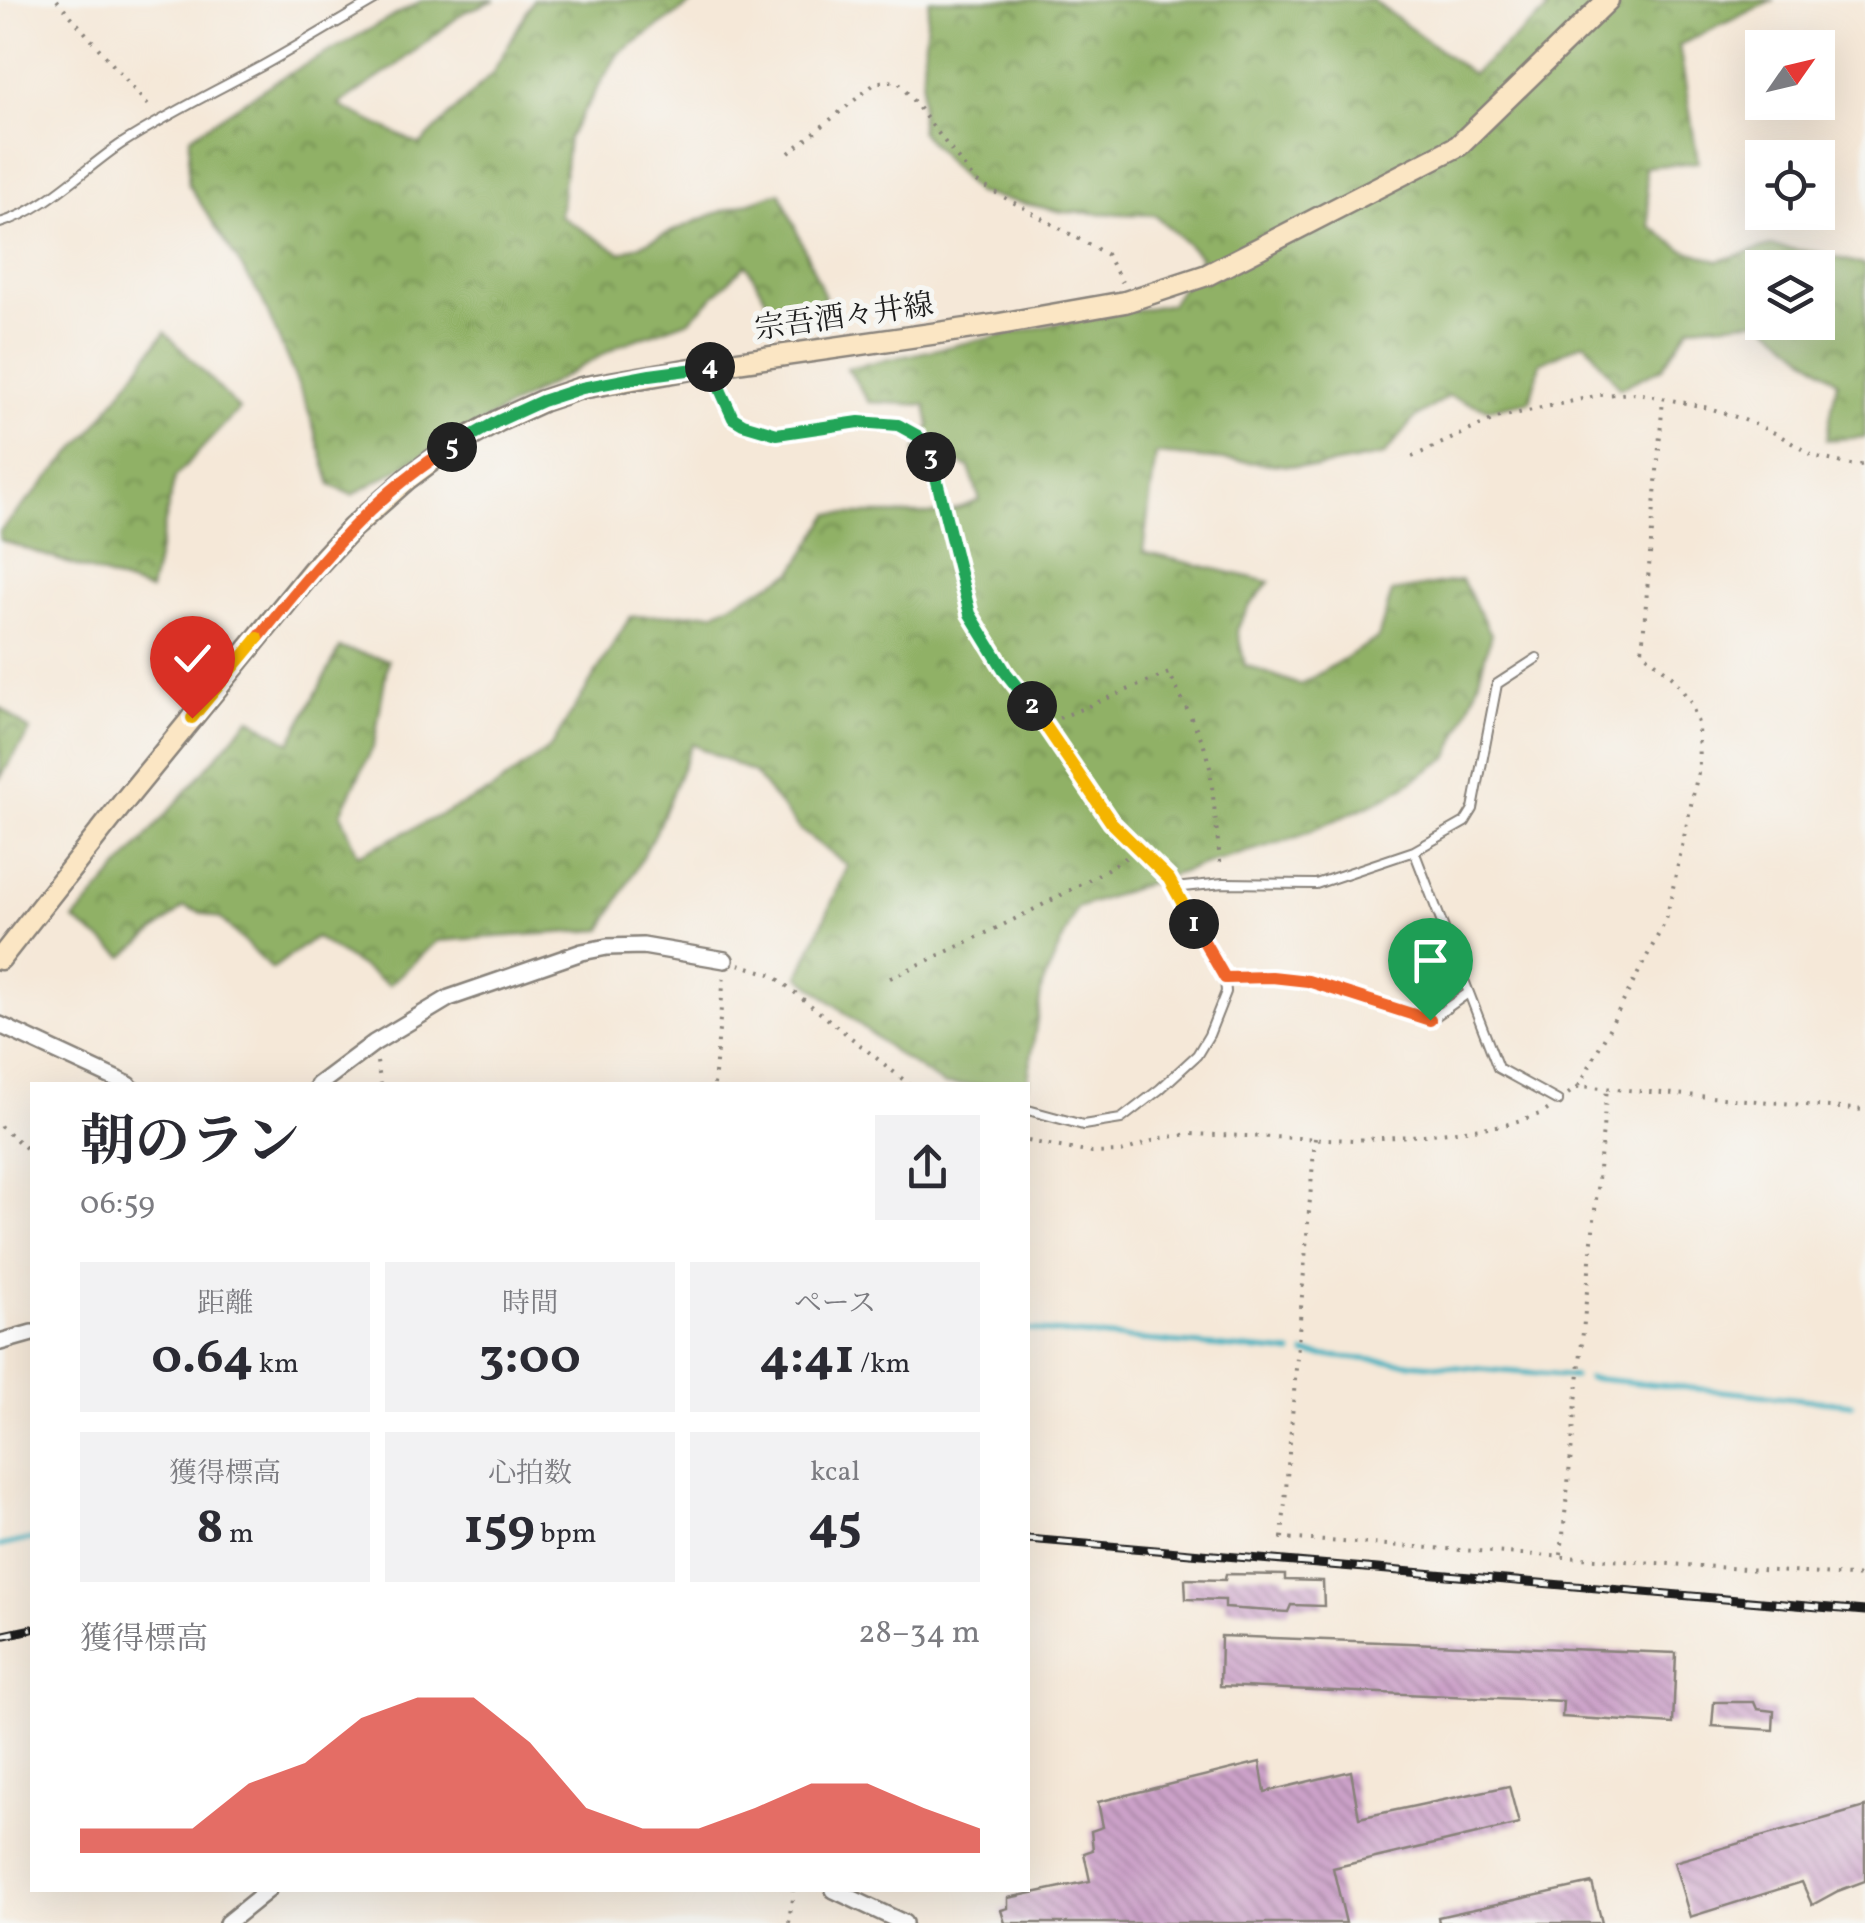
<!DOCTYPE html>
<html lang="ja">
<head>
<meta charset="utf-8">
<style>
  body { margin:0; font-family:Vollkorn,"Noto Serif JP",serif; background:#f2f2f3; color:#2b2b33; height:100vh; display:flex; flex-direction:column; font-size:38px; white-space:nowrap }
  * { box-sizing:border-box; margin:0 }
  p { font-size:32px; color:#7c7c81 }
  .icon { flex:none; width:55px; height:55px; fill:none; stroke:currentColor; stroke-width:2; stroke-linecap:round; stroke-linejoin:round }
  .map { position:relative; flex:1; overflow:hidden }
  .panel { position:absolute; left:30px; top:1082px; width:1000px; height:810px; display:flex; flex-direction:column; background:#fff; border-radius:0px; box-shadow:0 10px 40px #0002 }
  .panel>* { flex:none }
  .needle { width:65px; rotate:56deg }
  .buttons { position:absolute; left:1745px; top:30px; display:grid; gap:20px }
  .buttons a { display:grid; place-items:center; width:90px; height:90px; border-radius:0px; background:#fff; box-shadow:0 10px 40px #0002; font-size:50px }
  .pin { position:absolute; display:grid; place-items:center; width:85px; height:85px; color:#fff; margin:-102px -42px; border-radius:50% 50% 50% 0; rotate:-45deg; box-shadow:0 0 10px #0007 }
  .pin .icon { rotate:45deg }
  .km { position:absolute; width:50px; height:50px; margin:-25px; border-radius:50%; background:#222; color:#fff; font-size:28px; line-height:50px; text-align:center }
  .round { display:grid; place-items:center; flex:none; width:105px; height:105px; border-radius:0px; background:#f2f2f3 }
  .summary { display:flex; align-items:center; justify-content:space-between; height:170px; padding:0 50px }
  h1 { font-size:55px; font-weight:700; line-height:75px }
  .stats { display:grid; grid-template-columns:repeat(3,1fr); gap:15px; height:170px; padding:10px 50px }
  .stats div { display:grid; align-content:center; border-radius:0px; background:#f2f2f3; text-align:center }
  .stats b { font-size:50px; font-weight:700 }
  .stats small { font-size:28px; font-weight:400 }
  .stats p { font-size:28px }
  .chart { height:280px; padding:20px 50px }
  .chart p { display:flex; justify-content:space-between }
  .chart svg { width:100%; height:180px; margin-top:10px; fill:#d93025; opacity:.7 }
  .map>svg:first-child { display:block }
  .forest { fill:url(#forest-crowns); stroke:#566641; stroke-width:2.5 }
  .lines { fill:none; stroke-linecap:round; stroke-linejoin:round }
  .stream { stroke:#42b1bf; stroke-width:5 }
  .building { fill:url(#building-back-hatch) }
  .service-casing { stroke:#88827a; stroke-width:12 }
  .minor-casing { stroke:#88827a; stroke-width:20 }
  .secondary-casing { stroke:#88827a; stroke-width:25 }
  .path { stroke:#88827a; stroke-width:4; stroke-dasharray:2.5 8; stroke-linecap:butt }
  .service { stroke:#fff; stroke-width:8 }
  .minor { stroke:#fff; stroke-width:15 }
  .secondary { stroke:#fbe6c4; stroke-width:20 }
  .rail-casing { stroke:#1c1c1c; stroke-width:9 }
  .rail { stroke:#f6f6f2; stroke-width:5; stroke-dasharray:15; stroke-linecap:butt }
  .split-1-casing { stroke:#fff; stroke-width:20 }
  .split-2-casing { stroke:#fff; stroke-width:20 }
  .split-3-casing { stroke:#fff; stroke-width:20 }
  .split-4-casing { stroke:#fff; stroke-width:20 }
  .split-5-casing { stroke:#fff; stroke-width:20 }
  .split-6-casing { stroke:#fff; stroke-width:20 }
  .split-7-casing { stroke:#fff; stroke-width:20 }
  .split-1 { stroke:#f0652b; stroke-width:12 }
  .split-2 { stroke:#f5b400; stroke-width:12 }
  .split-3 { stroke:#22a559; stroke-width:12 }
  .split-4 { stroke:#22a559; stroke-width:12 }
  .split-5 { stroke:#22a559; stroke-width:12 }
  .split-6 { stroke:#f0652b; stroke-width:12 }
  .split-7 { stroke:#f5b400; stroke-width:12 }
  .labels { text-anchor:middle; stroke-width:10; stroke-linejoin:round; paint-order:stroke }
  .street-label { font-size:30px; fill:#1c1c1c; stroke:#f6f6f2 }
</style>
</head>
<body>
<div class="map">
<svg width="1865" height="1923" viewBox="0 0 1865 1923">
  <defs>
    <pattern id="forest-crowns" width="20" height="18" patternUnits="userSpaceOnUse" patternTransform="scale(2.5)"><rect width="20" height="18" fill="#90b166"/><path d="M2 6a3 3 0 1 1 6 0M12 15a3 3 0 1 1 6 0" fill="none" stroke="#758f53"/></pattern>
    <pattern id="building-back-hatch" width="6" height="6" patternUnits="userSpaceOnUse" patternTransform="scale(2.5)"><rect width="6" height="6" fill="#cca2c9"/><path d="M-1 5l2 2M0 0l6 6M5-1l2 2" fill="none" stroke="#a583a2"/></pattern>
  </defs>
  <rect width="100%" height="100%" fill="#f6f6f2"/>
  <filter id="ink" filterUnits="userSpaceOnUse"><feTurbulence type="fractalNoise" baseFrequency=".01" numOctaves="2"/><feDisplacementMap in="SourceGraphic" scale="20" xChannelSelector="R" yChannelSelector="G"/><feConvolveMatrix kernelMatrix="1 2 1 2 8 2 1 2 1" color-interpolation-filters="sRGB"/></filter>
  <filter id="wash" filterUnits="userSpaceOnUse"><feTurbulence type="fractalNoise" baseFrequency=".0048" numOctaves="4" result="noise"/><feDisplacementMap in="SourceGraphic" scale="40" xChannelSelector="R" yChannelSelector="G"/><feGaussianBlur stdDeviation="2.25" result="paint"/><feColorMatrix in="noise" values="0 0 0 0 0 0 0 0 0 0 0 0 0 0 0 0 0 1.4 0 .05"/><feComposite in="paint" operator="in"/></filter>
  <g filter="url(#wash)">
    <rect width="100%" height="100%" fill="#f5e8d8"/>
    <path class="forest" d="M423,0H495L464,12L396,66L338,105L420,145L492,74L533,0H697L618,54L568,138L560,216L621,253L711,215L780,192L825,297L792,327L769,304L746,264L690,320L620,345L352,495L331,485L307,406L262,299L188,184L190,137L274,82Z
      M929,0H1372L1472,74L1548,10L1539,0H1774L1679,45L1698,162L1645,167L1650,226L1682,249L1718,261L1770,246L1819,253L1865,265V437L1826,440L1837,381L1765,323L1818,322V268H1762V320L1690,326L1662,368L1620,388L1585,342L1540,363L1530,401L1488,409L1448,396L1413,420L1384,455L1316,468L1156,454L1143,552L1270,582L1249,606L1237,629L1245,665L1300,685L1378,638L1392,592L1462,580L1491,634L1475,693L1449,757L1388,797L1295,838L1196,867L1077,908L1042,986L1027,1085H944L894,1052L799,976L848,866L799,829L754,773L692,744L655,834L602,930L437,941L389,985L315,937L272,969L221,919L184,907L124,957L74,920L250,718L290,743L340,648L388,660L374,745L341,813L358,855L492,790L551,747L630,617L715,612L793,572L830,514H944L980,500L969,468L942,455L915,453L930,426L926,405L869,402L847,368L1060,323L1171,304L1201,257L1155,215L1063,212L976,193L920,131L924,51Z
      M165,332L239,409L175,477L150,591L0,540V531L92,431Z
      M0,707L30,731L0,778Z"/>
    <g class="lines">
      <path class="stream" d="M1028,1330L1292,1353
        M1305,1354L1574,1377
        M1588,1378L1852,1404
        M0,1546L32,1539"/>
    </g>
    <g id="blocks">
      <path class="building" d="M1226,1574L1285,1575V1580L1323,1581L1324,1606L1291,1605L1288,1612L1225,1608V1600L1186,1599L1185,1579L1225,1580Z
        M1221,1636L1676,1653L1673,1724L1562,1717L1563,1701L1220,1686Z
        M1714,1702H1754L1757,1709L1774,1711L1773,1730L1712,1726Z
        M1260,1762L1265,1792L1351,1771L1359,1818L1509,1786L1519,1824L1333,1868L1346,1923H1005L1001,1910L1008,1908V1898L1090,1881L1084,1853L1093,1850L1091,1831L1103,1827L1098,1802Z
        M1865,1807V1881L1838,1891L1812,1905L1802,1882L1690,1917L1674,1862Z
        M1592,1883L1602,1923H1439L1438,1917Z"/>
    </g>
  </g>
  <g filter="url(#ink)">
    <use href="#blocks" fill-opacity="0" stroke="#88827a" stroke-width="2.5"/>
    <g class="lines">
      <defs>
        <path id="service" d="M0,223C47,209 81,171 121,144C166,115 215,91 262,66C300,45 337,22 375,0
          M710,367L733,419L743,424L777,434L859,422L898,425L918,436L930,454L971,614L1006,673L1046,724L1111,822L1169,879L1225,978L1226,992L1209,1035L1197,1055L1160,1089L1121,1119L1083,1125L1028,1110
          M1414,851L1498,1068L1558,1101
          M1174,888L1223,883L1316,884L1414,851L1465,822L1473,809L1497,684L1537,658
          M1225,978L1272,977L1308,981L1430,1020L1468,993"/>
        <path id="minor" d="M0,1025L129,1085
          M318,1085L374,1043L449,998L582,952L607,947L643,946L725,960
          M0,1342L32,1333
          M834,1890L904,1923
          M227,1923L268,1890"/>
        <path id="secondary" d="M0,959L126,799L313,570L352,528L407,479L446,450L498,421L542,401L581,388L709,366L994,325L1125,302L1207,275L1458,146L1608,0"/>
      </defs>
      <use href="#service" class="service-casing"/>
      <use href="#minor" class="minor-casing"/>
      <use href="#secondary" class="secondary-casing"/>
      <path class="path" d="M57,0L151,109
        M789,153L877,82L898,81L975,181L1106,254L1122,282
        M1412,457L1496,418L1600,395L1638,393L1709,408L1742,419L1777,434L1813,456L1855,466L1865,464
        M1059,718L1169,673L1203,742L1210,768L1221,870
        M739,964L773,975L910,1085
        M890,978C972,940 1054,903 1130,855
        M377,1062L381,1085
        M714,1085L724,975
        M1579,1086L1666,920L1699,768L1698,723L1691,703L1673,677L1642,651L1663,399
        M1568,1094L1579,1086L1865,1110
        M0,1126L32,1153
        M1315,1138L1282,1538L1865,1577
        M1028,1141L1092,1153L1121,1152L1161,1138L1190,1134L1354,1140L1424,1135L1505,1125L1543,1113L1549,1109
        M1561,1555L1607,1088
        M1862,1576L1865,1539
        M789,1923L793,1890"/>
      <use href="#service" class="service"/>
      <use href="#minor" class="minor"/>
      <use href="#secondary" class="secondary"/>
      <defs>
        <path id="rail" d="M1028,1539L1865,1611
          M0,1636L32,1629"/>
      </defs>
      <use href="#rail" class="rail-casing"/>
      <use href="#rail" class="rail"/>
    </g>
  </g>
  <g class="lines" filter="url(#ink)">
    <defs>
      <path id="split-1" d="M1194,924L1225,978L1272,977L1308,981L1430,1020"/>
      <path id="split-2" d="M1032,706L1111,822L1169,879L1194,924"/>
      <path id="split-3" d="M931,457L970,614L1006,673L1032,706"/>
      <path id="split-4" d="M710,367L733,418L743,424L777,434L859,422L898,425L918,436L931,457"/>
      <path id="split-5" d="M452,447L498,421L542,401L582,388L650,375L710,367"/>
      <path id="split-6" d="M258,638C313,570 376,491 452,447"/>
      <path id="split-7" d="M192,718L258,638"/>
    </defs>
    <use href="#split-1" class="split-1-casing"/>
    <use href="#split-2" class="split-2-casing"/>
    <use href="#split-3" class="split-3-casing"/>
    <use href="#split-4" class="split-4-casing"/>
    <use href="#split-5" class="split-5-casing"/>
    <use href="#split-6" class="split-6-casing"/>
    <use href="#split-7" class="split-7-casing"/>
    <use href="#split-1" class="split-1"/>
    <use href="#split-2" class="split-2"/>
    <use href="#split-3" class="split-3"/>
    <use href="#split-4" class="split-4"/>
    <use href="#split-5" class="split-5"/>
    <use href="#split-6" class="split-6"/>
    <use href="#split-7" class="split-7"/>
  </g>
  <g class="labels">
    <g class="street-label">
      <text transform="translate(844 316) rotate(-8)" y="10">宗吾酒々井線</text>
    </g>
  </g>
</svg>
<div class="buttons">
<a><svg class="needle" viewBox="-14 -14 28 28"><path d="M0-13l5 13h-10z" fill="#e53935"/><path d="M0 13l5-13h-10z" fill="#7c7c81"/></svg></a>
<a><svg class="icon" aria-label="locate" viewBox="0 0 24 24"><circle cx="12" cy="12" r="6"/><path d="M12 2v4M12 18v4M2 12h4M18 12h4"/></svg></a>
<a><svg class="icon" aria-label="layers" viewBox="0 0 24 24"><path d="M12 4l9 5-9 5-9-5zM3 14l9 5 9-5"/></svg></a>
</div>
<div class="pin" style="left:1430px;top:1020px;background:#1e9e55"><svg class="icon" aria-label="arrive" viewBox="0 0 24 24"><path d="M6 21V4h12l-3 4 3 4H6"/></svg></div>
<div class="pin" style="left:192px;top:718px;background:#d93025"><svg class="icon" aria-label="check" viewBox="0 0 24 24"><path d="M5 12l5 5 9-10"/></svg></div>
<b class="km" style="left:1194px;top:924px">1</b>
<b class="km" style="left:1032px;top:706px">2</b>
<b class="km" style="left:931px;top:457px">3</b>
<b class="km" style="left:710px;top:367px">4</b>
<b class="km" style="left:452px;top:447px">5</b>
<section class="panel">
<div class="summary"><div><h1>朝のラン</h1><p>06:59</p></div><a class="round"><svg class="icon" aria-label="share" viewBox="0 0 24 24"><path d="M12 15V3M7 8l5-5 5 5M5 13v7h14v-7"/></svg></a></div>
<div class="stats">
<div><p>距離</p><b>0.64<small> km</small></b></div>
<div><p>時間</p><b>3:00</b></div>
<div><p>ペース</p><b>4:41<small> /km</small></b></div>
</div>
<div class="stats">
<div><p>獲得標高</p><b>8<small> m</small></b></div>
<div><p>心拍数</p><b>159<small> bpm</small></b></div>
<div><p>kcal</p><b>45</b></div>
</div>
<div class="chart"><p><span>獲得標高</span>28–34 m</p>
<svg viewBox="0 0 160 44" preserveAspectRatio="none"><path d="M0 44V38L10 38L20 38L30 27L40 22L50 11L60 6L70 6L80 17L90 33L100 38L110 38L120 33L130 27L140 27L150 33L160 38V44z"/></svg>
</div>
</section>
</div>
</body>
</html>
